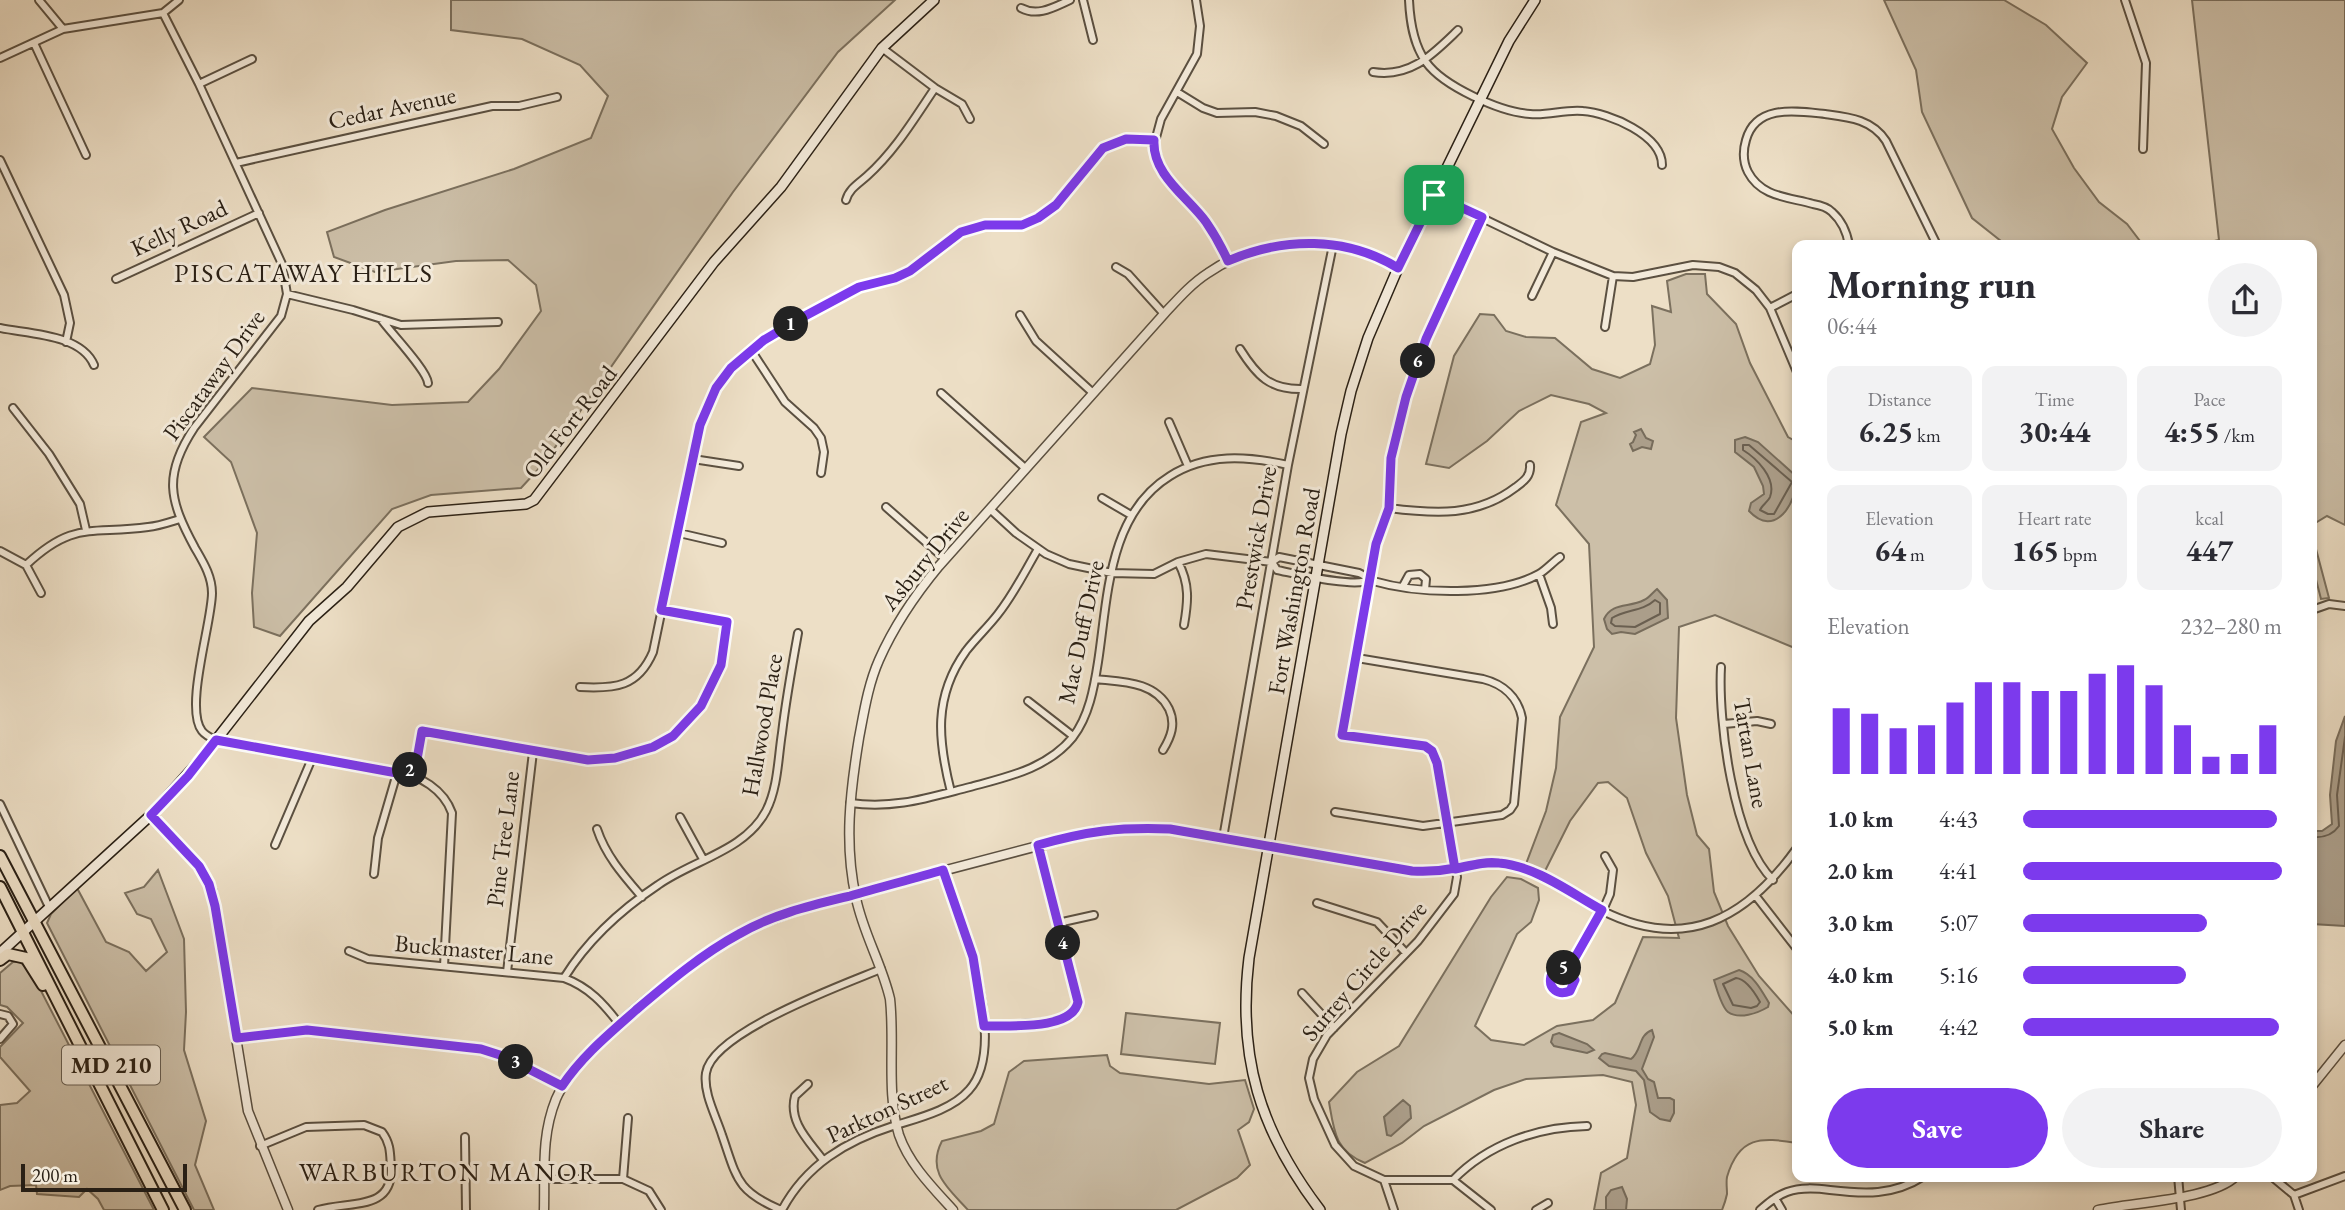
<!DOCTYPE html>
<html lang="en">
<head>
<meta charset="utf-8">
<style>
  body { margin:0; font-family:"EB Garamond",serif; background:#f2f2f3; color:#2b2b33; height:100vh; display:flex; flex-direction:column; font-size:26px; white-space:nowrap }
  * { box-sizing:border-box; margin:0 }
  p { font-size:23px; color:#7c7c81 }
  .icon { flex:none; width:38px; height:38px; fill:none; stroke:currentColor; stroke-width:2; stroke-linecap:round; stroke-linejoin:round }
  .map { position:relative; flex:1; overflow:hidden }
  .drawer { position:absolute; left:1792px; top:240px; width:525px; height:942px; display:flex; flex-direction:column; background:#fff; border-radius:14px; box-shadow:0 4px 10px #0003 }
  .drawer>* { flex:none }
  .scale { position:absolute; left:21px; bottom:18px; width:166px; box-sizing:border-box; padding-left:7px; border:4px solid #2a2015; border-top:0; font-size:19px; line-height:24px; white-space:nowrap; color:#2a2015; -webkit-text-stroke:5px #f3eada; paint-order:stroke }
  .pin { position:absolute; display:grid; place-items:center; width:60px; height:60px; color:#fff; margin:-30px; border-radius:14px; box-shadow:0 4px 10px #0006 }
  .km { position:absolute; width:35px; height:35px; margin:-18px; border-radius:50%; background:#222; color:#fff; font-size:19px; line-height:35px; text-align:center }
  .round { display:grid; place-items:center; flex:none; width:74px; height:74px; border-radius:37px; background:#f2f2f3 }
  .overview { display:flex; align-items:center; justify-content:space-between; height:119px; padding:0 35px }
  h1 { font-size:38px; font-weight:700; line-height:52px }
  .metrics { display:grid; grid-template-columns:repeat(3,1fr); gap:10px; height:119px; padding:7px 35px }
  .metrics div { display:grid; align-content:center; border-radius:14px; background:#f2f2f3; text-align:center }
  .metrics b { font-size:30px; font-weight:700 }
  .metrics small { font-size:19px; font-weight:400 }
  .metrics p { font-size:19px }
  .chart { height:196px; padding:14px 35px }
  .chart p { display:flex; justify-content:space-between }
  .chart svg { width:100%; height:126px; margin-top:7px; stroke:#7c3aed; stroke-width:6 }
  .action { display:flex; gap:14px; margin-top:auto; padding:14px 35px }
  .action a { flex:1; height:80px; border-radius:42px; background:#7c3aed; color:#fff; font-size:28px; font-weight:700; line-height:80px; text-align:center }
  .action a+a { background:#f2f2f3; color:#2b2b33 }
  ul { padding:0 35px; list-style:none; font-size:23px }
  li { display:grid; grid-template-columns:112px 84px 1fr; align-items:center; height:52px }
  li i { height:18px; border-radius:9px; background:#7c3aed }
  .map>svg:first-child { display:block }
  .green { fill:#ccbfa8; stroke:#7b705e; stroke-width:2 }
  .water { fill:#ab9e8a; stroke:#776c5b; stroke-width:2 }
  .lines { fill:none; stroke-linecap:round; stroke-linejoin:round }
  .shore { stroke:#6a5f50; stroke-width:2 }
  .minor-casing { stroke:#5b5041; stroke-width:10 }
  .tertiary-casing { stroke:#5b5041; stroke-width:11 }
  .secondary-casing { stroke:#2a2015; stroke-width:12 }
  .trunk-casing { stroke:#2a2015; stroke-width:14 }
  .minor { stroke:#f3eada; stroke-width:6 }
  .tertiary { stroke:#f3eada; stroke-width:8 }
  .secondary { stroke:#f3eada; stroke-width:9 }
  .trunk { stroke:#eddfc6; stroke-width:10 }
  .route-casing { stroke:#fff; stroke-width:14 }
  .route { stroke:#7c3aed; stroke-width:9 }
  .labels { text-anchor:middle; stroke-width:6; stroke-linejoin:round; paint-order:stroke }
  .shield { fill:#f3eada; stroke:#665d50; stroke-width:2 }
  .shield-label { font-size:23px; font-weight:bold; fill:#2a2015 }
  .street-label { font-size:24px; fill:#2a2015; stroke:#f3eada }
  .neighbourhood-label { font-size:26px; letter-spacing:2px; fill:#2a2015; stroke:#f3eada }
</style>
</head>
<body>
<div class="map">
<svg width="2345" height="1210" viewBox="0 0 2345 1210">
  <rect width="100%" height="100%" fill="#eddfc6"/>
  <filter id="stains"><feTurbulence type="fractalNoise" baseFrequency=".00286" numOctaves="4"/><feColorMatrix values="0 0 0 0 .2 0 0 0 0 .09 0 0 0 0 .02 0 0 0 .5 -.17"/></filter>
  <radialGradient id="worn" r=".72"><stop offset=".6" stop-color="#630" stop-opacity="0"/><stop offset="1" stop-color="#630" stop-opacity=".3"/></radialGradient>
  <path class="green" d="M451,0H895L838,52L733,192L544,463L521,488L431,495L392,509L280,636L254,627L252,593L257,533L231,462L204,437L252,388L392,405L468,402L499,369L541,311L536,285L508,260L456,261L375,272L334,257L327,232L385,210L514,169L591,138L608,96L580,65L522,39L451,30Z
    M1884,0H2004L2046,25L2087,63L2062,97L2052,129L2074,168L2099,202L2127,224L2143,245H2006L1972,218L1922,112L1916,70Z
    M2192,0H2345V525L2327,516L2312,525V245H2196L2219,240Z
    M1686,274H1705L1707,294L1736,324L1750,363L1788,437L1797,442V649L1715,615L1679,627L1676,718L1687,795L1697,835L1709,849L1714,892L1728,926L1759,976L1797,1019V1143C1761,1137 1739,1136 1727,1177C1726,1182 1727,1188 1727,1194C1726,1199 1724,1205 1722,1210H1594L1601,1173L1627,1158L1636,1105L1632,1082L1603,1075L1526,1079L1494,1090L1424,1126L1402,1143L1365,1163C1335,1151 1334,1131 1329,1102L1357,1072L1399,1046L1491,897L1507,877L1521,879L1538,888L1539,900L1531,922L1517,934L1475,1026L1491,1040L1524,1045L1557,1026L1593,1020L1615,1003L1643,937L1679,938L1668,896L1646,853L1627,798L1608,782L1598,783L1570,821L1545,871L1526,864L1546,811L1556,768L1560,717L1594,647L1589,544L1556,505L1581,422L1606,413L1589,404L1551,395L1519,411L1487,441L1449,468L1426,464L1454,356L1480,314L1494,315L1506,331L1526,337L1555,338L1592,369L1620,378L1650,364L1655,345L1652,306L1671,312L1667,281Z
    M2312,534L2329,598L2321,599L2312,564Z
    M158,870L184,939L186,1012L184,1050L206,1121L195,1165L214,1210H194L47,923L51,914L77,888L106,942L129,952L146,971L167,952L151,919L137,914L125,893L144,887Z
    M18,961L24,965L38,985L154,1210H104L98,1199L87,1189L79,1197L37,1194L36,1185L10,1186L0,1190V1105L17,1103L30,1091L0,1057V1047L23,1023L7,1007L0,1005V973L13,962Z
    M1126,1013L1220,1023L1215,1064L1121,1054Z
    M1107,1055L1110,1066L1120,1073L1209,1084L1245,1080L1254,1109L1249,1122L1238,1130L1250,1165L1237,1178L1176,1210H968C948,1188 926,1172 942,1141L981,1131L994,1124L1009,1072L1024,1061Z"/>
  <path class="water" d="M1641,429L1646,438L1653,441L1651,449L1642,447L1633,451L1630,444L1633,442L1636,435L1634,432Z
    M1745,437L1758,442L1797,477C1797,503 1775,539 1749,511L1751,503L1764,494L1763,486L1754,467L1735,452V440Z
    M1657,589L1667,600L1668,618L1635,634L1621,632L1612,634L1607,629L1604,619C1612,602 1629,608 1644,600C1649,598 1652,593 1657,589Z
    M2345,716V926L2312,924V831H2322L2332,824L2330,795L2336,741Z
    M1739,970C1753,974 1762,991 1769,1003L1768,1007C1758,1013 1739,1020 1728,1012C1721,1006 1717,989 1714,980Z
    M1652,1030L1654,1037L1642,1069L1648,1079L1654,1082L1658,1098H1670L1674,1100V1113L1670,1121L1660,1119L1650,1112L1644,1080L1636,1071L1609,1066L1599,1058L1602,1054L1605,1053L1631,1059C1642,1051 1638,1035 1652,1030Z
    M1559,1033L1587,1044L1594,1050L1587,1053L1554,1046L1551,1042L1553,1035Z
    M1403,1100L1410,1106L1411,1118L1391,1136L1387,1135L1384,1117Z
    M1622,1187L1627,1199L1626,1210H1606V1197L1611,1190Z"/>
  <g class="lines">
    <path class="shore" d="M1749,445L1792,482L1774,514H1768L1760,510C1762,505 1768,502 1770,497C1777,478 1756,458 1743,450V445Z
      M1655,600L1660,603V614L1635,627L1615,626L1611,623L1612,618C1626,609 1642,612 1655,600Z
      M2312,837C2323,838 2332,836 2339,826L2337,795L2345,737
      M1736,978C1746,979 1755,993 1760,1002L1757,1006L1751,1008L1733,1005L1723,984Z"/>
    <defs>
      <path id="minor" d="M39,0L63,29
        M1083,0L1093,40
        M1196,0L1200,26L1197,54L1161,119L1154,145L1162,171L1206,222L1228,261
        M1409,0C1410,21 1413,44 1426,62C1443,86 1500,112 1530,114C1548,116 1565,109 1583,111C1609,113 1662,135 1662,165
        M2125,0L2146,63L2143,149
        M1021,8C1038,17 1054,7 1070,0
        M163,13L179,0
        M34,43L86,155
        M882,48L935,88L962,104L970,119
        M0,58L63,29L163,13L199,84L282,264L287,294L281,316L194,428C163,475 169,500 195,548C203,562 212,576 212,593C212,622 184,708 202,731C206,736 211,738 216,740L397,773L409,770L417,763L422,731L588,760L615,758L653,747L673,736L701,707L721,665L727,622L661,609
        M1373,72C1411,78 1433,54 1458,30
        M199,84L252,59
        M1177,92L1203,108L1217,113L1255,112L1276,116L1301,126L1324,144
        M0,160L64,295L70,323L66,342
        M236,163L492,106H519L557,97
        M1434,195L1553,252L1613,276L1633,277L1693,265L1719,267L1735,273L1756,290L1770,308L1797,372
        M846,200C849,189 858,184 867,176C895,151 914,119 935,88
        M1481,217L1426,339L1406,397L1391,458L1389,508L1376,544L1342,735L1425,746L1432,751L1437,763L1457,877L1454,894L1418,941L1327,1035L1313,1059L1309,1078L1314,1099L1335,1145L1354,1166L1384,1180H1453L1491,1210
        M1849,245C1847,233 1841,220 1832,212C1827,207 1819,205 1813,204C1788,197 1761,197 1748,172C1743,162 1743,150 1746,140C1756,104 1796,111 1825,114C1848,117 1872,119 1886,141L1937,245
        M1116,267L1128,274L1164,314
        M116,279L259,213
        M287,294L353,310L401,325L498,322
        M1532,296L1553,252
        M1770,308L1797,294
        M1020,315L1036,341L1093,393
        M381,319C391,333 427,370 428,383
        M1605,327L1613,276
        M0,328C29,334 81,334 94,365
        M1240,349C1257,376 1270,390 1303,389
        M751,350L785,402L814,428L821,438L824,452L821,473
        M941,393L1025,468
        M13,408L49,454L80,504L86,530
        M1169,422L1188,466
        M693,459L739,466
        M1102,498L1131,515
        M886,507L945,559
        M1389,508C1435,514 1477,517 1516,487C1524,481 1531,476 1530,465
        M990,509L1016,533L1046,554L1069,564L1112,573L1154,574L1178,562L1206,554L1272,562L1279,557L1359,573C1364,575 1368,579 1373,581C1418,594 1497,597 1539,574C1546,570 1553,562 1560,557
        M679,533L722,543
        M0,551L26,565L41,593
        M1178,562C1190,584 1188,602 1184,625
        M1272,562L1277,570C1297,574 1354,588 1370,580
        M26,565C74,520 91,535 148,527C159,526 170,522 180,519
        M1539,574L1551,608L1553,624
        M1403,586L1409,575L1420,574L1426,579L1425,590
        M2312,610L2329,604L2345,606
        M1721,667C1718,721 1733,841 1773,880
        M1095,679C1122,682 1155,681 1169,709C1176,724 1171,737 1163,750
        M580,687C615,689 638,687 653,652L700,425L716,389L731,368L764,340L803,317L859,287L895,278L910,271L961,232L985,225H1022L1038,218L1056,205L1103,148L1126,139L1154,140
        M1028,701L1073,736
        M1724,724L1757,721L1771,724
        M951,792C938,741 933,697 966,651C976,638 988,627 998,614C1014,594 1025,571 1038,549
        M850,803C895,809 927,798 970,787C1007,777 1047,769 1073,737C1089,716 1094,688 1098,662C1108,597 1108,514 1170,476C1206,453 1247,456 1288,465
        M0,804L49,907
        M1335,812L1423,826L1502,815L1510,810L1514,804L1522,718C1518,697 1503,684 1483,679L1357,658
        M680,817L703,859
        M597,829C606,856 623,875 642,897
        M1223,838L1288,465L1333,245
        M275,845L313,756
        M1268,847C1300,852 1331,857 1363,863C1380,865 1398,870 1416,871C1444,873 1472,860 1500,863C1537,867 1570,893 1601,910C1685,953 1746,919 1797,848
        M374,874L378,838L397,773C419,774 444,790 452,813L444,966
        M1755,895L1797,949
        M1317,903L1377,922L1406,953
        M1058,923L1094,915
        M349,951L368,959L564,978C589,987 604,1004 620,1025
        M1549 981a13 13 0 1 1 26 0a13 13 0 1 1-26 0Z
        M1568,969L1603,910L1610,894L1613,870L1605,856
        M507,972L533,752
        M564,978C587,941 622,909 658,885C693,860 745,851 766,811C778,788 778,758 782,733C786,699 792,666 798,633
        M1302,993L1334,1028
        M0,1014L8,1016L13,1024L0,1039
        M984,1026L1057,1022L1067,1017L1076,1008L1077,997L1038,845
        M237,1038L307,1030L481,1049L503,1056L562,1086
        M808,1084L795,1096C788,1122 809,1141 823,1160
        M465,1137L466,1210
        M260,1146L306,1127L364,1125L382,1132C391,1144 390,1154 391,1169C392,1210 352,1201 318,1210
        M2178,1176L2181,1210
        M2271,1176L2294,1195L2299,1210
        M544,1179H623L649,1191L661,1210
        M623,1179L628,1118
        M1384,1180L1394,1210
        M1453,1180C1488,1144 1537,1127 1587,1126
        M2294,1195L2345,1176
        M1775,1198L1782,1210
        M781,1210C736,1191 737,1178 722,1135C716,1116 703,1093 706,1073C712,1032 845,984 881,969
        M782,1210C806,1165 846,1141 893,1126C918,1118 952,1110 969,1090C1010,1045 961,920 943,870
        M1536,1210L1548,1203
        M1760,1210C1768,1203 1776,1196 1787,1192C1801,1187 1815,1188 1830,1190C1864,1194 1893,1196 1924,1176"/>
      <path id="tertiary" d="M151,815L199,866L212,890L248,1111L288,1210
        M2312,1086L2345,1045
        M544,1210C545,1171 541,1136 556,1099C577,1049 693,957 742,932C765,921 789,913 813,905L1095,831C1154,822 1210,836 1268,847
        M953,1210C933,1188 909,1164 899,1135C886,1092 895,1044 890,999C882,964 863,933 856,898C844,844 850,793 859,738C864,712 868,685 879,660C894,626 915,595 939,566L1164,314C1178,299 1191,284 1208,273C1263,235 1341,233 1398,268
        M2098,1210C2133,1202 2212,1200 2236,1176"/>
      <path id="secondary" d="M0,953L151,815L202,758L309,621L347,587L398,527L428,512L526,504L534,500L714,262L781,187L882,48L934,0
        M1320,1210C1260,1131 1237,1057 1249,958L1341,434L1351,391L1368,338L1398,268L1509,41L1535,0"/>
      <path id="trunk" d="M0,856L185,1210
        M0,887L163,1210
        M0,960L8,954L26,958L43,985"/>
    </defs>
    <use href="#minor" class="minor-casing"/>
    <use href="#tertiary" class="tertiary-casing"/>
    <use href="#secondary" class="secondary-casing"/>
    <use href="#trunk" class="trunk-casing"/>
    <use href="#minor" class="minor"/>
    <use href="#tertiary" class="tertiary"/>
    <use href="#secondary" class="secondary"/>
    <use href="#trunk" class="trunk"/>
  </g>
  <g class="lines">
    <defs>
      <path id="route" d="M1434,195L1398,268C1346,236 1283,237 1228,261C1222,248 1215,235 1206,222C1188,197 1152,175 1154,140L1126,139L1103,148L1056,205L1038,218L1022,225H985L961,232L910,271L895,278L859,287L803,317L764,340L731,368L716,388L700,425L661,610L727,622L721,665L701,706L673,736L653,747L615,758L588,760L422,731L416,765L409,770L397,773L216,740L188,776L151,815L199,866L209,884L215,906L237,1038L307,1030L481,1049L503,1056L562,1086C582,1056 609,1034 636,1010C669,982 702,954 739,934C773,914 813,905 850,896C881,887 912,879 943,870L973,957L984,1026C1008,1025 1072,1031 1078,1002L1038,845C1088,831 1118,827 1170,829L1412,871C1427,872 1441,871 1456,868C1470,866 1484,861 1499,863C1536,866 1571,893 1602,910L1568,970L1575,980L1570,991C1558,996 1548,989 1551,976L1559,969L1568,970L1602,910C1571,893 1535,866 1499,863C1484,861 1469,866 1455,869L1437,763L1432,751L1425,746L1342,735L1376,544L1389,508L1391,458L1406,397L1426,339L1482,217L1434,195"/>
    </defs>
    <use href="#route" class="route-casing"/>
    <use href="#route" class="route"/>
  </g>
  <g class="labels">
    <rect class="shield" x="62" y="1045.5" width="98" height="39" rx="5"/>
    <g class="shield-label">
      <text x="111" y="1073">MD 210</text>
    </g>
    <g class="street-label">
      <text transform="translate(392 108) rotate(-12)" y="8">Cedar Avenue</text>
      <text transform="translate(179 228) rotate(-25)" y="8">Kelly Road</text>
      <text transform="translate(214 375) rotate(-54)" y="8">Piscataway Drive</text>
      <text transform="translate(570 422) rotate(-52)" y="8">Old Fort Road</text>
      <text transform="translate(1256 538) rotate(-80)" y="8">Prestwick Drive</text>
      <text transform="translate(925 559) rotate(-51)" y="8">Asbury Drive</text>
      <text transform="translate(1294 591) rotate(-80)" y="8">Fort Washington Road</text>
      <text transform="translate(1081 632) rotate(-78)" y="8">Mac Duff Drive</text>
      <text transform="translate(762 725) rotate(-80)" y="8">Hallwood Place</text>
      <text transform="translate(1751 753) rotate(80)" y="8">Tartan Lane</text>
      <text transform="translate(503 839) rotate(-83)" y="8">Pine Tree Lane</text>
      <text transform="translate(474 950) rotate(5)" y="8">Buckmaster Lane</text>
      <text transform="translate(1364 971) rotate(-49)" y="8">Surrey Circle Drive</text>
      <text transform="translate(887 1109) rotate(-25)" y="8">Parkton Street</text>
    </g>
    <g class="neighbourhood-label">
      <text x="304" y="282">PISCATAWAY HILLS</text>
      <text x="449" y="1181">WARBURTON MANOR</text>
    </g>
  </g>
  <rect width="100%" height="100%" filter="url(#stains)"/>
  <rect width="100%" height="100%" fill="url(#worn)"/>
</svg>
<div class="scale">200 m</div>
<div class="pin" style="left:1434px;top:195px;background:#1e9e55"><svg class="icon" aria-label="arrive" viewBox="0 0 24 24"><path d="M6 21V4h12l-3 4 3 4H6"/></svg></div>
<b class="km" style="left:791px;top:324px">1</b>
<b class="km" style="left:410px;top:770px">2</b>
<b class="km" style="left:516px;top:1062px">3</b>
<b class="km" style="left:1063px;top:943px">4</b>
<b class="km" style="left:1564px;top:968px">5</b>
<b class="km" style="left:1418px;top:361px">6</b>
<section class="drawer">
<div class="overview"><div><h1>Morning run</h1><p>06:44</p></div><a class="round"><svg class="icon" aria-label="share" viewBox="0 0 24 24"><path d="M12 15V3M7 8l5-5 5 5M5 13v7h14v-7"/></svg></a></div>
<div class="metrics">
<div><p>Distance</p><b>6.25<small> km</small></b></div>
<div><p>Time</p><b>30:44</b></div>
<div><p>Pace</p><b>4:55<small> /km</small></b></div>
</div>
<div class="metrics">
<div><p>Elevation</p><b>64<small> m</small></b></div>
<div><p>Heart rate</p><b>165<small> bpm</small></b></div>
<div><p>kcal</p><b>447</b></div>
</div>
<div class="chart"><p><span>Elevation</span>232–280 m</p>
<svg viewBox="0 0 160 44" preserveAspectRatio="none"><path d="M5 44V21M15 44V23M25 44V28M35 44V27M45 44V19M55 44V12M65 44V12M75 44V15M85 44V15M95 44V9M105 44V6M115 44V13M125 44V27M135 44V38M145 44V37M155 44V27"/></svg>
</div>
<ul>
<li><b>1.0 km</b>4:43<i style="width:98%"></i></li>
<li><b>2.0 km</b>4:41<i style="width:100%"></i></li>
<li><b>3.0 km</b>5:07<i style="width:71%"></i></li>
<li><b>4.0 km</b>5:16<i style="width:63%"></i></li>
<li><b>5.0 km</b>4:42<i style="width:99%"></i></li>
</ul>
<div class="action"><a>Save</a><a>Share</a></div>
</section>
</div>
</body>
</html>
